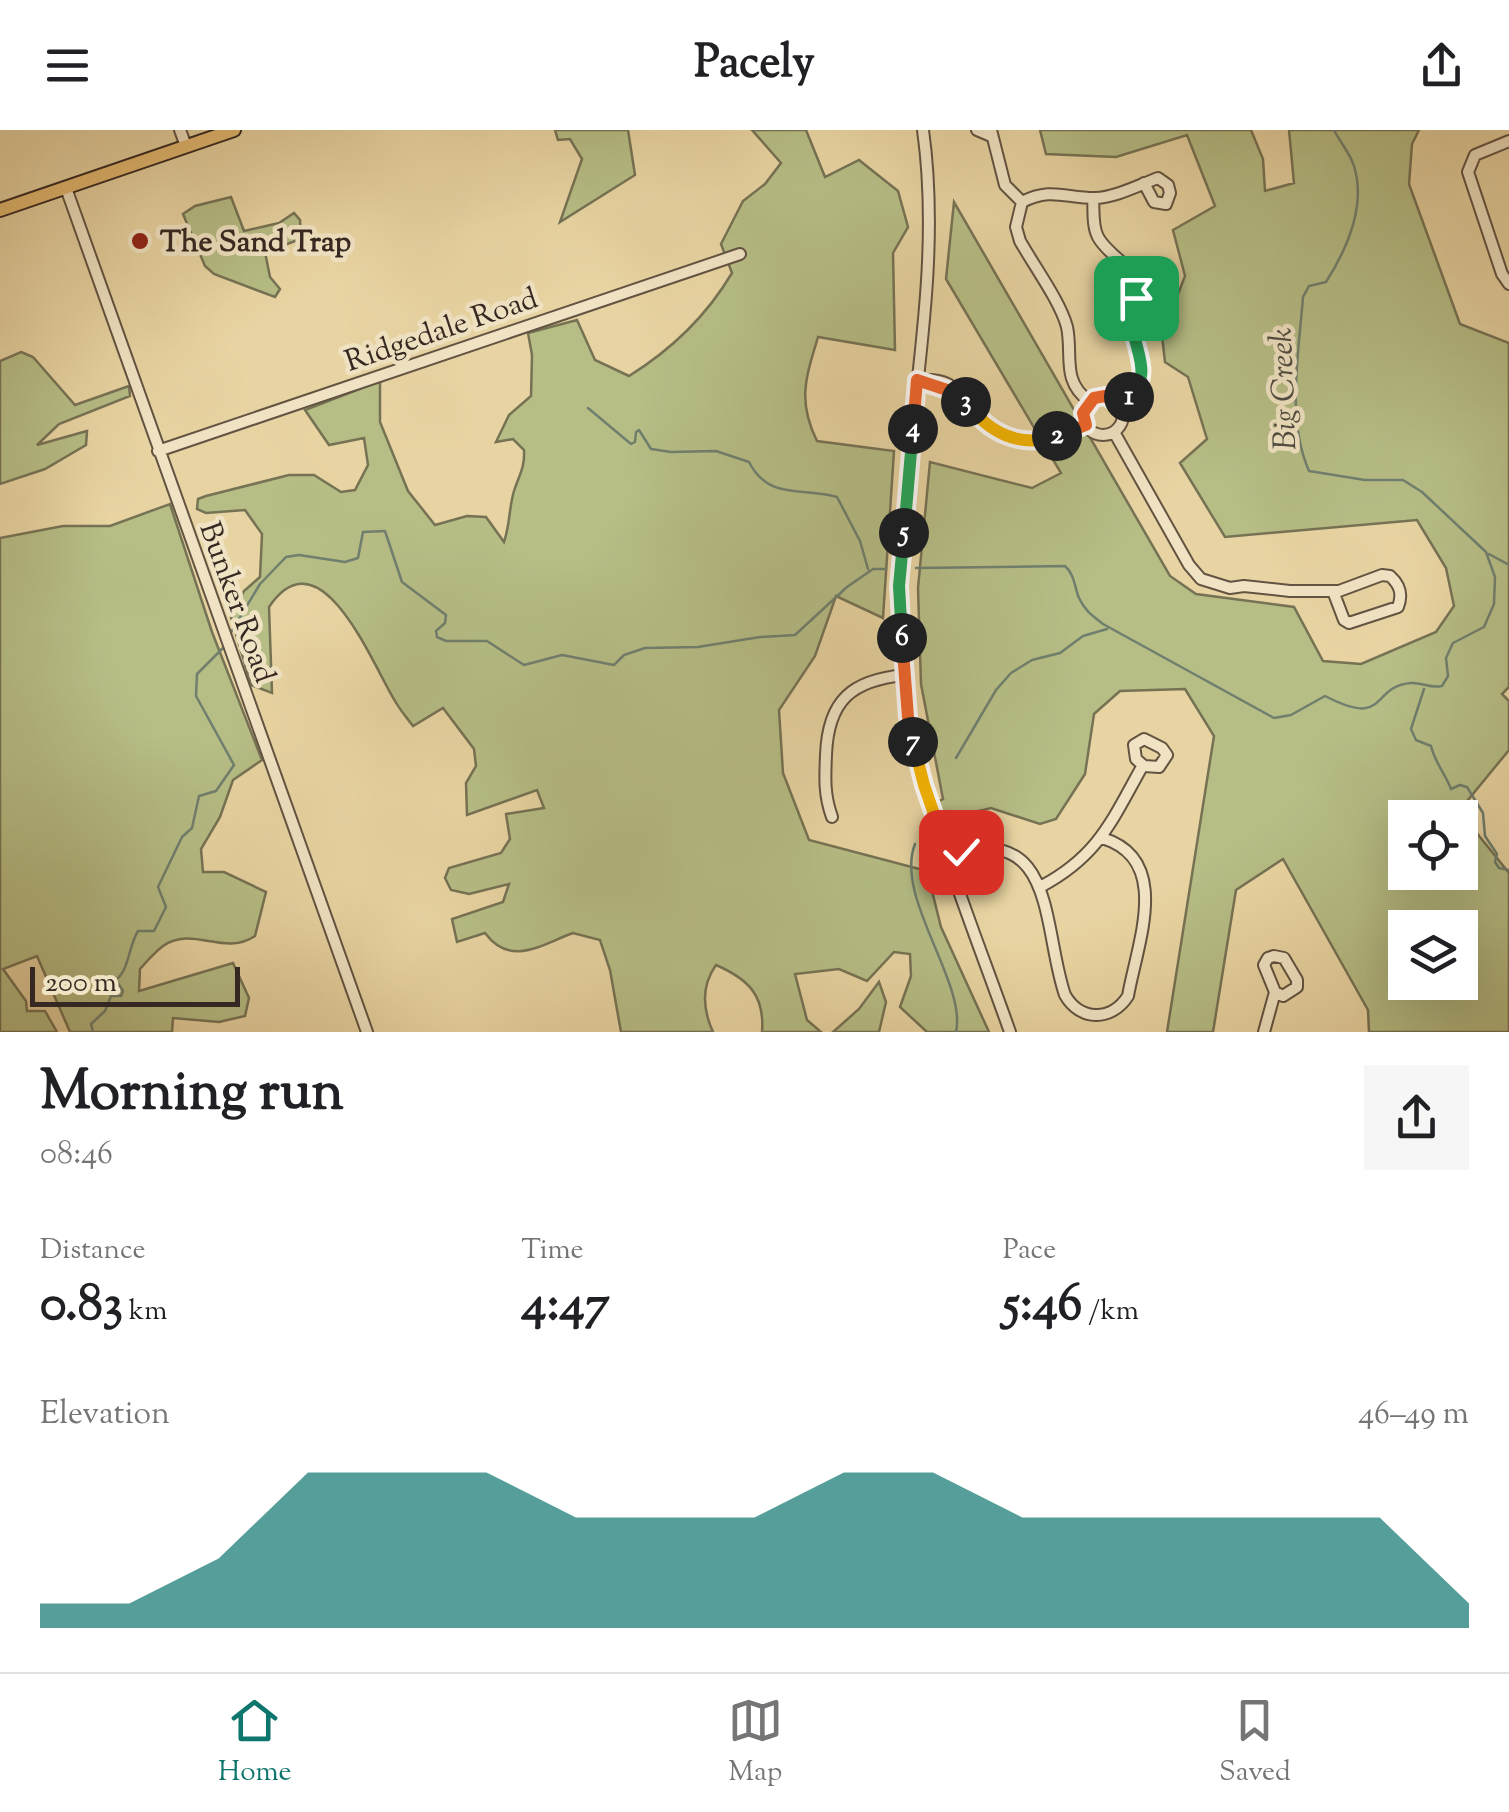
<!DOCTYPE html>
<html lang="en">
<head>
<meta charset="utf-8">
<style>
  body { margin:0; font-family:"Sorts Mill Goudy",serif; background:#f6f6f6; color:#202124; height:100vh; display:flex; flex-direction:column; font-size:38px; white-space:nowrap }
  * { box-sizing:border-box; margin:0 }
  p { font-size:32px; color:#757577 }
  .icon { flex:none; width:55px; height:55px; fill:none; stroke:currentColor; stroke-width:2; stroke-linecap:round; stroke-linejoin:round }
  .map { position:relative; height:902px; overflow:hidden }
  .drawer { display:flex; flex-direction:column; background:#fff; flex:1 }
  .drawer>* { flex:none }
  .buttons { position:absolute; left:1388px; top:670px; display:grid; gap:20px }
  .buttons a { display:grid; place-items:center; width:90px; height:90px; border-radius:0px; background:#fff; box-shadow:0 10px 40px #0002; font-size:50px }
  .scale { position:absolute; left:30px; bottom:25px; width:210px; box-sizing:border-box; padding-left:10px; border:5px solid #352822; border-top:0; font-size:28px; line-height:35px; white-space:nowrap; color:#352822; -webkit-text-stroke:8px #f0e3c3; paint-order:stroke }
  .pin { position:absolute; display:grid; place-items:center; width:85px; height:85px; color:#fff; margin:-42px; border-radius:20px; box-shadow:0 5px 15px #0006 }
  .km { position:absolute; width:50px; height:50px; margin:-25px; border-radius:50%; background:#222; color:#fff; font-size:28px; line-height:50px; text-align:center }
  .round { display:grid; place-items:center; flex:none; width:105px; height:105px; border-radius:0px; background:#f6f6f6 }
  .headline { display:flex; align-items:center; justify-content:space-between; height:170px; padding:0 40px }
  h1 { font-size:55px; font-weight:700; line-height:75px }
  .stats { display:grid; grid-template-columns:repeat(3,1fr); gap:15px; height:170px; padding:10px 40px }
  .stats div { display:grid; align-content:center }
  .stats b { font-size:50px; font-weight:700 }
  .stats small { font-size:28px; font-weight:400 }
  .stats p { font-size:28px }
  .chart { height:280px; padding:20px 40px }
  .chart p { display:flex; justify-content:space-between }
  .chart svg { width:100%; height:180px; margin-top:10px; fill:#0f766e; opacity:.7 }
  header { display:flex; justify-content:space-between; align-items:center; height:130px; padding:0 40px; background:#fff; font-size:45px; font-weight:700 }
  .tab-bar { display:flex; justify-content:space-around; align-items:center; height:140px; border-top:2px solid #e0e0e0; background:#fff; font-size:28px; color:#757577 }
  .tab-bar a { display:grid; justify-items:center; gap:5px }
  .tab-bar .selected { color:#0f766e }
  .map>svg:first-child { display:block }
  .green { fill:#b6bd85; stroke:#767254; stroke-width:2.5; fill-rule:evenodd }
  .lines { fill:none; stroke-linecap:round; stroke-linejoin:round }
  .stream { stroke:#707f6e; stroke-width:2.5 }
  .minor-casing { stroke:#625342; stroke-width:14 }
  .major-casing { stroke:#352822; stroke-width:16 }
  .minor { stroke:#f0e3c3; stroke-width:10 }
  .major { stroke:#e4ba71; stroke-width:12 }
  .split-1-casing { stroke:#fff; stroke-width:20 }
  .split-2-casing { stroke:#fff; stroke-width:20 }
  .split-3-casing { stroke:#fff; stroke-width:20 }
  .split-4-casing { stroke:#fff; stroke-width:20 }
  .split-5-casing { stroke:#fff; stroke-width:20 }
  .split-6-casing { stroke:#fff; stroke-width:20 }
  .split-7-casing { stroke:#fff; stroke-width:20 }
  .split-8-casing { stroke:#fff; stroke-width:20 }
  .split-9-casing { stroke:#fff; stroke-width:20 }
  .split-1 { stroke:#22a559; stroke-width:12 }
  .split-2 { stroke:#f0652b; stroke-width:12 }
  .split-3 { stroke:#f5b400; stroke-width:12 }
  .split-4 { stroke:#f0652b; stroke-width:12 }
  .split-5 { stroke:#22a559; stroke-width:12 }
  .split-6 { stroke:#22a559; stroke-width:12 }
  .split-7 { stroke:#f0652b; stroke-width:12 }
  .split-8 { stroke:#f5b400; stroke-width:12 }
  .split-9 { stroke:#f5b400; stroke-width:12 }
  .poi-dot { fill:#8f2418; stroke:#f0e3c3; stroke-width:4 }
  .labels { text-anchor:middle; stroke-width:9; stroke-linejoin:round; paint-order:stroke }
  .poi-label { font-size:30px; font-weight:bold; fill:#352822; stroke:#f0e3c3; text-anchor:start }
  .street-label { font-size:30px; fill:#352822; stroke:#f0e3c3 }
  .water-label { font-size:32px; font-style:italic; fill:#4e4c42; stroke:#f0e3c3 }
</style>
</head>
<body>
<header><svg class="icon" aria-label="menu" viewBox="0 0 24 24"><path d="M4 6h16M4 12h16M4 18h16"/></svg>Pacely<svg class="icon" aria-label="share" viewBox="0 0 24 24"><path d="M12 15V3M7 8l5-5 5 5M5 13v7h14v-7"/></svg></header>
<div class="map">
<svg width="1509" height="902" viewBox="0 0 1509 902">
  <rect width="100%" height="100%" fill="#e8d4a2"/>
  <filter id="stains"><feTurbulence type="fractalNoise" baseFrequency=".002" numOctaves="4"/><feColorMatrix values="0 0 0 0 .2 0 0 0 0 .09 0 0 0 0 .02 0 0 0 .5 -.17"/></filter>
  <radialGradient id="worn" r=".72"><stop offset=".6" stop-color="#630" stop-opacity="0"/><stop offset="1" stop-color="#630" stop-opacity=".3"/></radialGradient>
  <path class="green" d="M555,0H628L635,45L560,92L582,29L570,9L558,10Z
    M752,0H806L825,47L859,30L898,61L908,97L893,123L895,220L818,207C806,247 797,271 817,311L894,321L883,488L836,466L815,526L779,580L783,643L809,710L927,741L941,797L989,902H927L900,877L911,846L910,824L894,822L867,851L839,839L795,844L807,890L821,902H762C765,865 748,849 716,835C701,856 703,880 713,902H621L610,840L600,810L573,803C542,814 511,838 485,803L457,812L452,789L503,772L509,754L469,764L451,760L445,748L449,738L501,723L510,709L506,684L544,678L537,660L467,685L466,653L476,636L474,619L443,578L413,596C407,588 400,580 395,571C373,536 321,400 269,477L272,563L251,555L231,487L244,461L260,447L262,404L245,380L206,383L197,379L198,369L206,366L289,345H314L341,362L355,360L368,335L364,308L329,315L305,280L380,251V292L408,361L435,395L467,386L486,387L504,412C510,395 509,377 514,361C519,345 525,338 524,320L513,309L496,312L509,285L531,266L532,225L528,203L577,190L595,230L629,246C671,220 707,185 732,143L721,114L743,71L765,54L781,33Z
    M1040,0H1251L1263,29L1265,61L1294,53L1289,0H1419L1412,14L1409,54L1460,194L1509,213V557L1502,564L1509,571V620L1459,681L1509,743V902H1369L1368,880L1283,729L1236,760L1213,902H1167L1214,606L1185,559L1120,561L1094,584L1085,644L1056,689L1040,694L991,678L940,690L935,673L943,669L921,554L918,458L930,332L1032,358L1061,343L946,149L954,72L1170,446L1196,464L1294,477L1323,531L1361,534L1436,502L1454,476L1446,438L1417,390L1225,407L1180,333L1207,309L1188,247L1165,232L1162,206L1185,146L1173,100L1215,76L1187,5L1116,27L1046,24ZM1405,688H1460V742H1405ZM1405,798H1460V852H1405Z
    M231,67L244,101L279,93L294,83L300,90L301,109L265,122L270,147L280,159L275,167L214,144L205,136L183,84L195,76Z
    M21,222L33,227L75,275L129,256L130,266L59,294L37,315L87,301L86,315L45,339L0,354V231Z
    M170,374L212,502L262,630L233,650L220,687L201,719L203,742H224L266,762L255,806C224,827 193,795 163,816C155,822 147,831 140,839L139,861L233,833L249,868L245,886L219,892L173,888L172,902H70L37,826L3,839L26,871L27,881H45L57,902H0V408L63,396H110Z
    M879,852L886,872L879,902H833L859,879Z"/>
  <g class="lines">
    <path class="stream" d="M588,278L631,314L635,312L636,302L639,300L651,319L671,322L716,321L749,332C769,371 803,357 837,367L860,411L868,439
      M1489,424L1509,435
      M916,438L1065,436C1075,445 1074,456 1079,468C1085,481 1093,486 1103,494L1274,588L1291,585L1325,566C1389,599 1370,556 1411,553C1422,552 1430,559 1442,556L1448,546L1446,528L1453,513L1484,497L1494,474L1495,447L1486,422L1422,362L1403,350H1365L1309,341C1286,289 1299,222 1303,167L1309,156L1326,152C1347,119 1366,75 1354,36C1350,23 1340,12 1334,0
      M230,504L260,454L286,427L299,425L345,432L358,428L363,402L385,401L402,452L446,485L445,493L436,501L437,507L446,511H487L524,535L562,525L614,535L624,525L645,518L698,517L760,507L795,505L847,457L873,439H886
      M1424,559L1411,599L1416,610L1431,616C1435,633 1445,643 1451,659L1460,655L1467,657L1483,683L1485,706L1497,724L1495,732L1499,738L1509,740
      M956,628L996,560L1011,543L1032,530L1060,523L1083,506L1107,499
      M915,714C894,767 967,853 956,902
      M93,902L91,894L105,881L111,866H121L123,861L116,850C130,838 128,817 138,801H154L166,777L158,757L182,707L192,698L199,666L216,661L234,635L196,566L197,544L223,518"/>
    <defs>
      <path id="minor" d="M180,0L186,16
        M923,0C944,149 903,305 899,455C895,614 958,755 1010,902
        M977,0L991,6
        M991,0L1005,55L1022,72
        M1509,11L1475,25L1468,42L1502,144L1509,154
        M66,58L367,902
        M1093,68C1094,80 1092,96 1098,107C1107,124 1127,131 1134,150C1139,163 1133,175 1132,189C1130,230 1162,236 1120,275
        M917,250C961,248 954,264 979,290C1010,321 1050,308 1086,295
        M920,251L961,265
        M1083 285a20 20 0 1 1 40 0a20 20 0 1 1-40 0Z
        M1089,271C1061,251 1073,225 1067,197C1060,171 1034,136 1020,111L1016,97L1022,72C1051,57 1065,68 1095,68C1114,68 1139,55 1158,48L1168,55L1170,63L1166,74L1154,72L1144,53
        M1114,302L1189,435L1201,449L1230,458L1244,456L1290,461H1339L1382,445L1390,446C1400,455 1403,464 1398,477L1349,493L1344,490L1333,461
        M158,321L740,124
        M1144,609L1162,618L1167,625L1159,637L1144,636L1136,629L1134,615Z
        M832,687C824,665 825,648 826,625C828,570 852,550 905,545
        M948,726C1057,689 1042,799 1065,865C1080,891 1111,892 1128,866C1137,814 1173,729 1102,708
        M1040,757C1099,726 1112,690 1143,635
        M1274,826L1284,828L1297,850V857L1283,866L1275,862L1264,835L1268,828Z
        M1264,902L1275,862"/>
      <path id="major" d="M0,80L234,0"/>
    </defs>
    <use href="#minor" class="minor-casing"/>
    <use href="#major" class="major-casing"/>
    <use href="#minor" class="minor"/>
    <use href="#major" class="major"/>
  </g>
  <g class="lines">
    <defs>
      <path id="split-1" d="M1129,267C1152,247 1137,224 1133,200C1131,190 1134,179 1136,168"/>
      <path id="split-2" d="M1057,306L1086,295L1083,283L1094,268L1105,266L1120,275L1129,267"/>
      <path id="split-3" d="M966,272C988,302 1019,319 1057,306"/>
      <path id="split-4" d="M913,299L917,250L962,265L966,272"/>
      <path id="split-5" d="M904,403L913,299"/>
      <path id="split-6" d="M902,508L899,456L904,403"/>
      <path id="split-7" d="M902,508L908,587L913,612"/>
      <path id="split-8" d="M913,612L924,655L944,713"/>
      <path id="split-9" d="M944,713L948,726L961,722"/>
    </defs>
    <use href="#split-1" class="split-1-casing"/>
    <use href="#split-2" class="split-2-casing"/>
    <use href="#split-3" class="split-3-casing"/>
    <use href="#split-4" class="split-4-casing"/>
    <use href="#split-5" class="split-5-casing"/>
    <use href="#split-6" class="split-6-casing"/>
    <use href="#split-7" class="split-7-casing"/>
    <use href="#split-8" class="split-8-casing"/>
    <use href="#split-9" class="split-9-casing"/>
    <use href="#split-1" class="split-1"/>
    <use href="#split-2" class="split-2"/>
    <use href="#split-3" class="split-3"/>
    <use href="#split-4" class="split-4"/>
    <use href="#split-5" class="split-5"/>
    <use href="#split-6" class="split-6"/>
    <use href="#split-7" class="split-7"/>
    <use href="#split-8" class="split-8"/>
    <use href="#split-9" class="split-9"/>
  </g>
  <circle class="poi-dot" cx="140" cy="111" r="10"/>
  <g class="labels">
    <g class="poi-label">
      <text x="160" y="121">The Sand Trap</text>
    </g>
    <g class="street-label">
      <text transform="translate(441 199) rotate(-19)" y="10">Ridgedale Road</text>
      <text transform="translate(238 472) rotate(70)" y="10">Bunker Road</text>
    </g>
    <g class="water-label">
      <text transform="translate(1282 259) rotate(-92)" y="11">Big Creek</text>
    </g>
  </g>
  <rect width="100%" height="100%" filter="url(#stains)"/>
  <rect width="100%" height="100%" fill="url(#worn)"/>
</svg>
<div class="buttons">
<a><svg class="icon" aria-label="locate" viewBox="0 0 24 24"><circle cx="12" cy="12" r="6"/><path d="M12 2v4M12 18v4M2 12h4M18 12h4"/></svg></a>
<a><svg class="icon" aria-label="layers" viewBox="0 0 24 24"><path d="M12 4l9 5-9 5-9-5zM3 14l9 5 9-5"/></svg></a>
</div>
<div class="scale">200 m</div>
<div class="pin" style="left:1136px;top:168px;background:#1e9e55"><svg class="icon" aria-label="arrive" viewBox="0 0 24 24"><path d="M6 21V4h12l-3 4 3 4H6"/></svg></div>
<div class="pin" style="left:961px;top:722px;background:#d93025"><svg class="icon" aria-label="check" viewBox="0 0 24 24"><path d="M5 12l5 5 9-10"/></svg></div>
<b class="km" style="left:1129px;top:267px">1</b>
<b class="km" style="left:1057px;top:306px">2</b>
<b class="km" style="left:966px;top:272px">3</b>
<b class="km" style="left:913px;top:299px">4</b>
<b class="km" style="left:904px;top:403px">5</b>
<b class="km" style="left:902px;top:508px">6</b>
<b class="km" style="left:913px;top:612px">7</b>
</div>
<section class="drawer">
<div class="headline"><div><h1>Morning run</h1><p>08:46</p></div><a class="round"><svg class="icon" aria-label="share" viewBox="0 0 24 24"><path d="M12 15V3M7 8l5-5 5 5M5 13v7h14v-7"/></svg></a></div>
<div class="stats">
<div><p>Distance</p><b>0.83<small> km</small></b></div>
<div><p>Time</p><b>4:47</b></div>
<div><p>Pace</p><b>5:46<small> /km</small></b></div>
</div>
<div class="chart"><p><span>Elevation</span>46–49 m</p>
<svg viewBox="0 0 160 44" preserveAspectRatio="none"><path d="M0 44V38L10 38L20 27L30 6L40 6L50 6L60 17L70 17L80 17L90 6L100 6L110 17L120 17L130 17L140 17L150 17L160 38V44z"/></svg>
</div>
</section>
<nav class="tab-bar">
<a class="selected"><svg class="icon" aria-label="home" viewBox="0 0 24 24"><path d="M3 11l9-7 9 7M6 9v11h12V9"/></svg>Home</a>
<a><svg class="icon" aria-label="map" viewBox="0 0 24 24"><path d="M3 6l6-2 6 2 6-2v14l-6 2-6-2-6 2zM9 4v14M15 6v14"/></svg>Map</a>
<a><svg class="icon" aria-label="saved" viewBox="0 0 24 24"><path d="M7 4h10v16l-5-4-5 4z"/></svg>Saved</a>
</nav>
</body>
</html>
